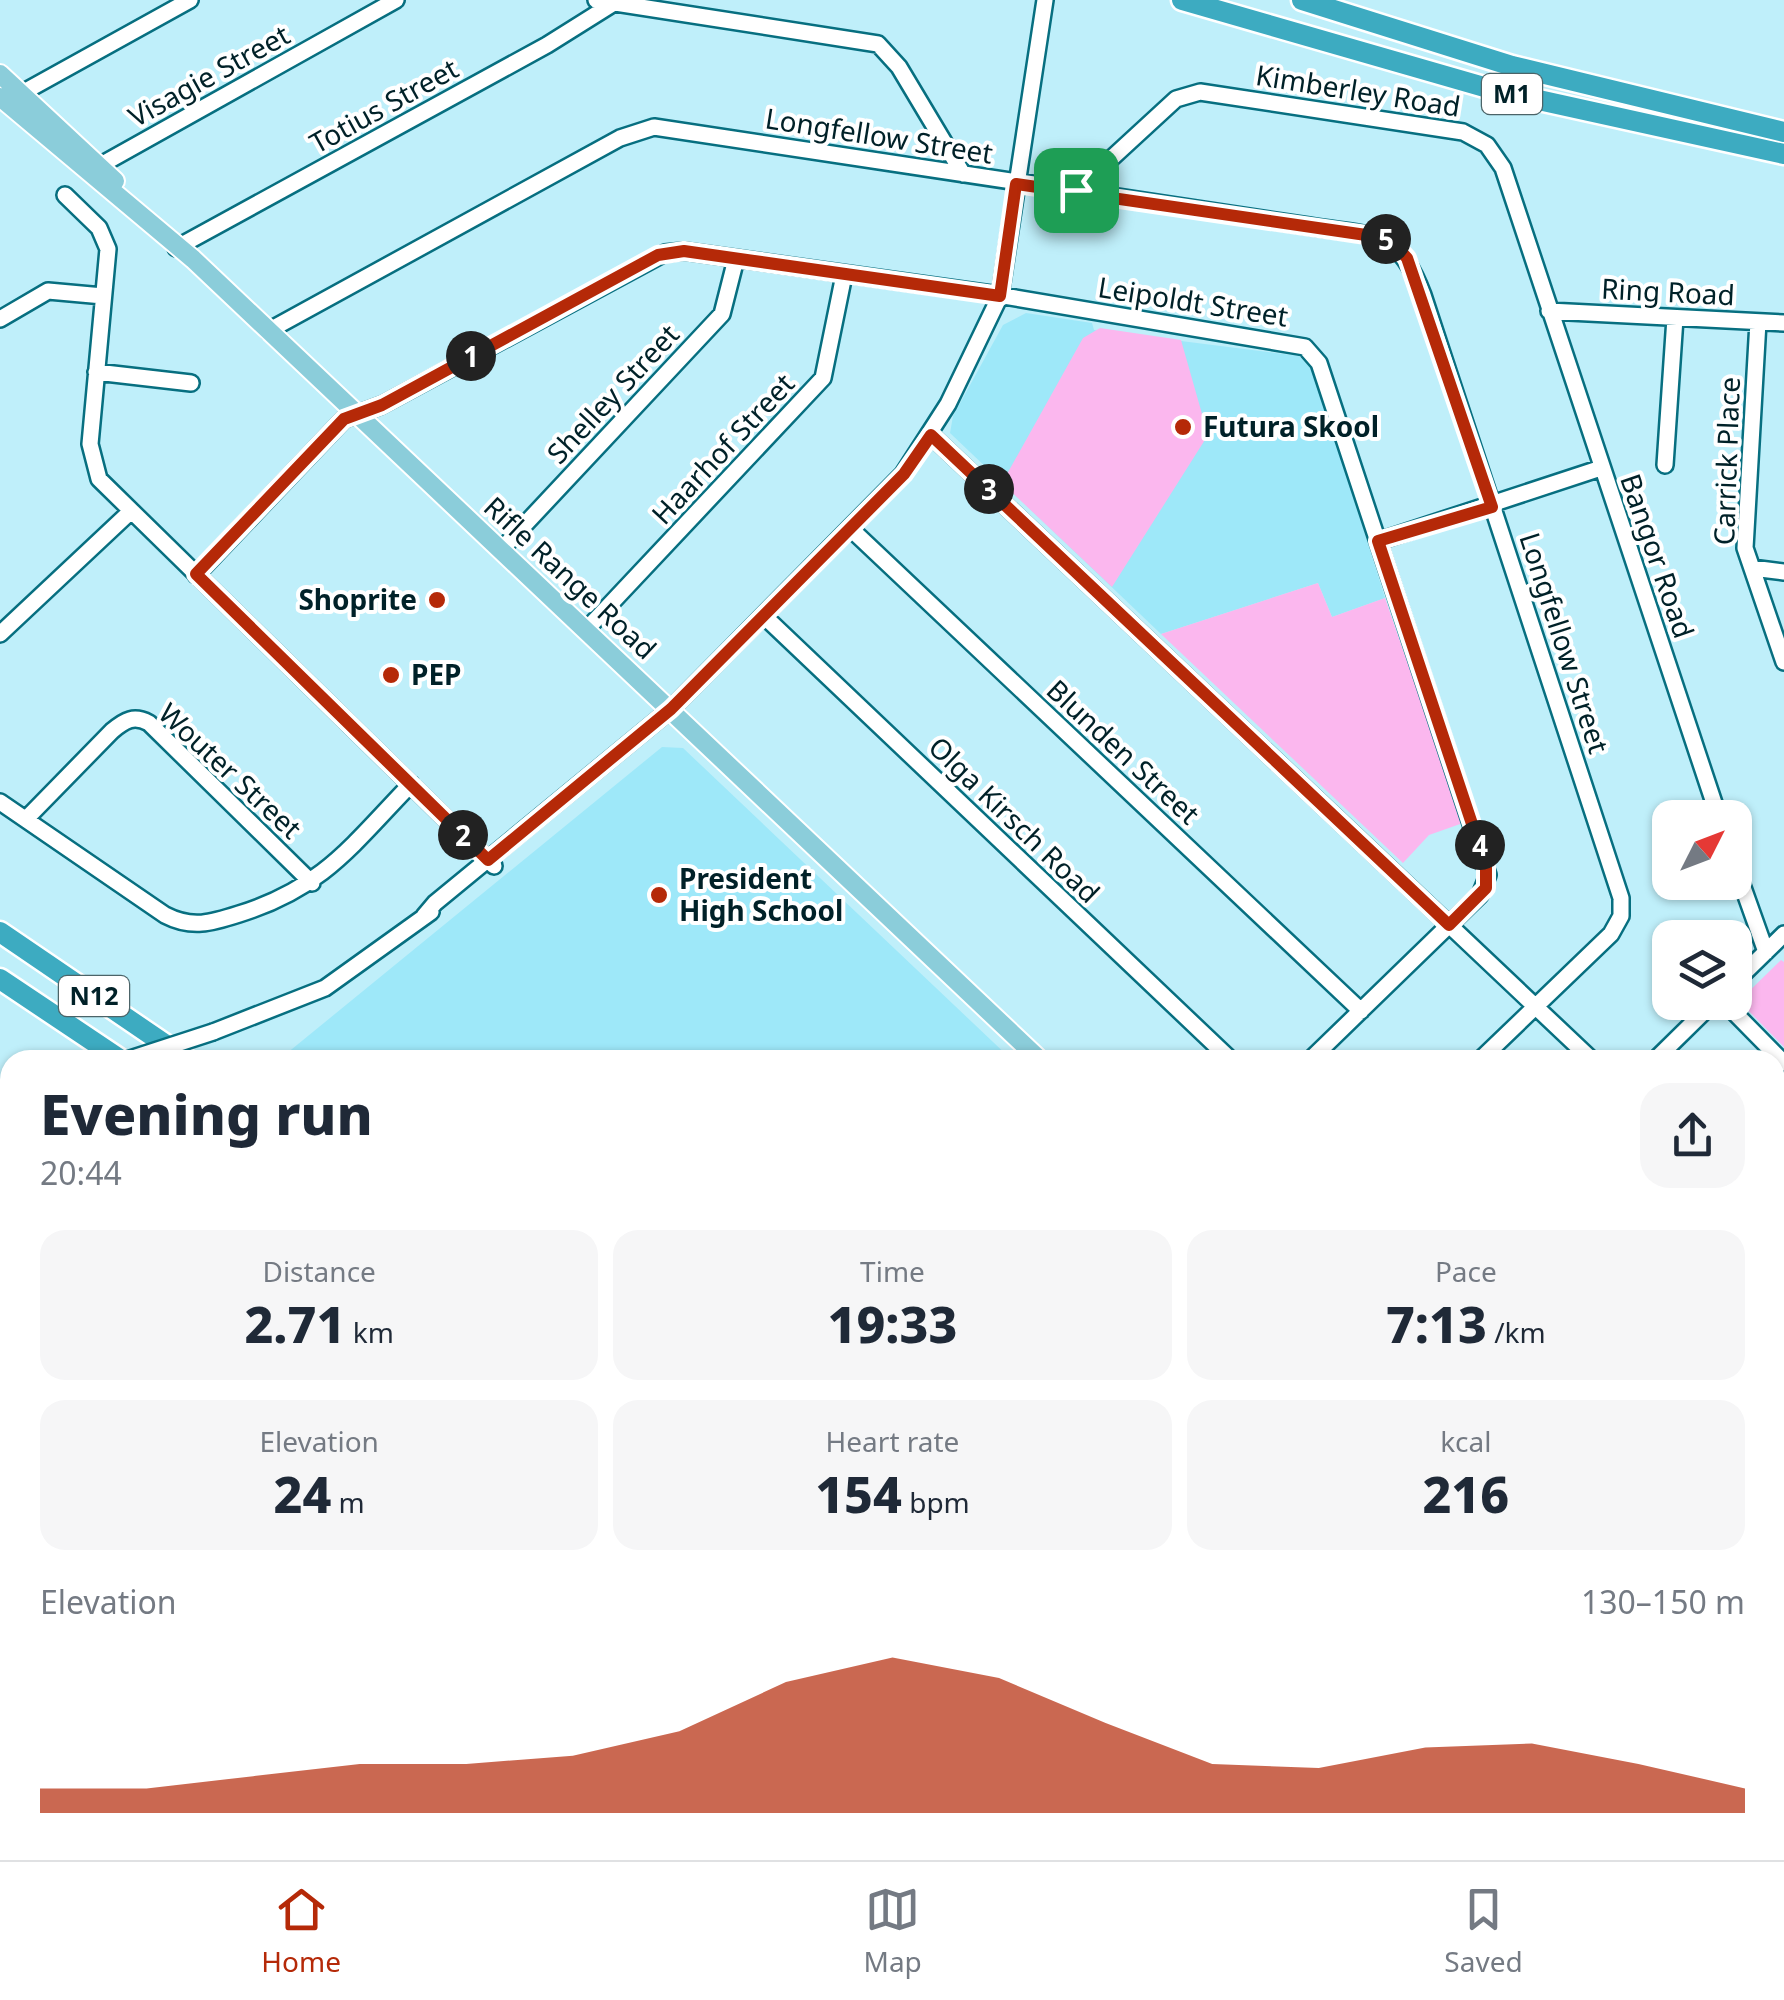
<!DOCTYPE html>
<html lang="en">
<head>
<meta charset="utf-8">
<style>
  body { margin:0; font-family:"Noto Sans",sans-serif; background:#f6f6f7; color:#1f2937; height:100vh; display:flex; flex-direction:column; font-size:38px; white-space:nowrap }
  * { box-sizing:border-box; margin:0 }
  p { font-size:32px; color:#747a83 }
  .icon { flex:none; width:55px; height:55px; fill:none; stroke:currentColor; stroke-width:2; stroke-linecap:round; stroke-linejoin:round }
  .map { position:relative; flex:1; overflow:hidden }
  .details { position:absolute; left:0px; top:1050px; width:1785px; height:810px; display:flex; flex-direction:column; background:#fff; border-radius:30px 30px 0 0; box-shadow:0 2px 8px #0004 }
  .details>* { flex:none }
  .needle { width:65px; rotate:48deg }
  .tools { position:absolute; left:1652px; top:800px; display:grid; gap:20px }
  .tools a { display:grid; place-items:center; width:100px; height:100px; border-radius:20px; background:#fff; box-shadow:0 2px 8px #0004; font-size:50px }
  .pin { position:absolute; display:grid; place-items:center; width:85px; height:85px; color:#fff; margin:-42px; border-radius:20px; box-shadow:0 5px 15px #0006 }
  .km { position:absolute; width:50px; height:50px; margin:-25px; border-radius:50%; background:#222; color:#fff; font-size:28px; line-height:50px; text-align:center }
  .round { display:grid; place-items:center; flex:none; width:105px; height:105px; border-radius:30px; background:#f6f6f7 }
  .headline { display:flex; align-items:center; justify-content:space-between; height:170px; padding:0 40px }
  h1 { font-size:55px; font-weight:800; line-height:75px }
  .figures { display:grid; grid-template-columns:repeat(3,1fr); gap:15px; height:170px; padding:10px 40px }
  .figures div { display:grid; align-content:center; border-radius:25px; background:#f6f6f7; text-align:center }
  .figures b { font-size:50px; font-weight:800 }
  .figures small { font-size:28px; font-weight:400 }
  .figures p { font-size:28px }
  .chart { height:280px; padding:20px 40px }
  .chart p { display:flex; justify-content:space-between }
  .chart svg { width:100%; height:180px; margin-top:10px; fill:#b52908; opacity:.7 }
  .menu { display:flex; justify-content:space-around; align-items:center; height:140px; border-top:2px solid #e0e1e3; background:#fff; font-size:28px; color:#747a83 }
  .menu a { display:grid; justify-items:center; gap:5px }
  .menu .on { color:#b52908 }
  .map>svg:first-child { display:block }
  .built { fill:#9ee8f9 }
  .green { fill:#fbb7ee }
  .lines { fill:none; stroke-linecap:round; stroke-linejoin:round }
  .minor-casing { stroke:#076f80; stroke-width:20 }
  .major-casing { stroke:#fff; stroke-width:22 }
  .highway-casing { stroke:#fff; stroke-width:25 }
  .minor { stroke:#fff; stroke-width:15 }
  .major { stroke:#8bcdda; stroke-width:18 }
  .highway { stroke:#3dabc1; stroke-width:20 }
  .minor-bridge-casing { stroke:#076f80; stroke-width:20; stroke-linecap:butt }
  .minor-bridge { stroke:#fff; stroke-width:15 }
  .route-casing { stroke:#fff; stroke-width:20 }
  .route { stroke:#b52908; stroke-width:12 }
  .poi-dot { fill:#b52908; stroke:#fff; stroke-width:4 }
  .labels { text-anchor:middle; stroke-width:8; stroke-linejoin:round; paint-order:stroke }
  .shield { fill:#fff; stroke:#4c6468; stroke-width:2.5 }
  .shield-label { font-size:25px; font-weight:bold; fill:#002128 }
  .street-label { font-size:28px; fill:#002128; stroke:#fff }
  .poi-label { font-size:28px; font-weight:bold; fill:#002128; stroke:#fff; text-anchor:start }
</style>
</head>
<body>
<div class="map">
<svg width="1784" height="1860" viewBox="0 0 1784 1860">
  <rect width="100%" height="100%" fill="#bfeffa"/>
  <path class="built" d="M1026,313L1092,323L1094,330L1299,356L1314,371L1385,598L1332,617L1318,583L1161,634L950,433L953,416L1003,325Z
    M662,747L683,748L1012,1060L281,1058Z"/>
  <path class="green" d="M1100,328L1181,340L1208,435L1112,587L1002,483L1083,338Z
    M1318,583L1332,617L1385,598L1463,823L1429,835L1403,863L1161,634Z
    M1781,960L1784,962V1047L1739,1001Z
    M1784,1145V1369L1775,1377V1154Z"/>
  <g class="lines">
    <defs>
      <path id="minor" d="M596,0L878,44L899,67L963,174
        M13,98L190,0
        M99,166L396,0
        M1076,191L1176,99L1200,92L1463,132L1487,145L1503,168L1719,818
        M65,195L99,228L108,249L90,444L99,479L494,866
        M176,248L547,45L614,3
        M1549,311L1784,323
        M0,319L48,291L103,296
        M1758,322L1745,548L1784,662
        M268,331L620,138L654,127L1309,226C1374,237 1397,227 1423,295L1621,898V916L1611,934L1480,1060
        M96,372L191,383
        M931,435L1592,1060
        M1665,465L1675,318
        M851,529L1361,1011
        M1379,541L1601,468
        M501,550L722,314L736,259
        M1752,568L1784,572
        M196,575L344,419L382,405L665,253L684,251L992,294L1305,347L1319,363L1488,875L1480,895L1310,1060
        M764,616L1231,1060
        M586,630L823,378L844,275
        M0,634L130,512
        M0,802L165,915C192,929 211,923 239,914C323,888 352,845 411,784
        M26,819L112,731C125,720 134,715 149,723L312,883
        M1735,865L1766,952
        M424,916L435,903L671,709L903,474L948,404L1000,296L1045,0
        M1735,982L1784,934
        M1724,1002L1784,1063
        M213,1032L325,988L431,912
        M1655,1060L1714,1002
        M0,1106L10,1102
        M1775,1139L1784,1130
        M0,1331H10
        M1775,1392L1784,1383
        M0,1438L10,1429
        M1775,1573L1784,1565
        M1775,1642L1784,1652
        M0,1787L10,1781
        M363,1850L375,1860
        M1015,1850L1017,1860
        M1174,1850L1185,1860
        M1349,1850L1360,1860
        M614,1860L617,1850
        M789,1860L804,1853
        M1401,1860L1410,1850"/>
      <path id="major" d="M0,74L115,181
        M0,97L193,259L1040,1060
        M1775,1736L1784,1726
        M1775,1753L1784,1761
        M1658,1860L1668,1850"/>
      <path id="highway" d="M1182,0L1498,91L1784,154
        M1302,0L1512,66L1784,132
        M0,932L188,1060
        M0,979L121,1060
        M905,1850L908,1860
        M929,1850L933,1860
        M961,1850L965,1860
        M981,1850L986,1860"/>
    </defs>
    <use href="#minor" class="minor-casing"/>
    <use href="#major" class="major-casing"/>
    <use href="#highway" class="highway-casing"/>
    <use href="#minor" class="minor"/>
    <use href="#major" class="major"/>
    <use href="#highway" class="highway"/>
    <defs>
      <path id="minor-bridge" d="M127,1060L213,1032"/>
    </defs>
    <use href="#minor-bridge" class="minor-bridge-casing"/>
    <use href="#minor-bridge" class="minor-bridge"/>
  </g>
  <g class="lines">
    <defs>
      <path id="route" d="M1016,184L1366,235L1393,243L1407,258L1492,507L1378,541L1486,866V888L1449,925L931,435L904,474L671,709L488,860L196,574L344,419L382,405L658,255L684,251L1000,296Z"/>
    </defs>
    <use href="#route" class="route-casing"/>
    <use href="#route" class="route"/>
  </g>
  <g class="poi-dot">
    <circle cx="1183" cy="427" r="10"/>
    <circle cx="437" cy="600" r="10"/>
    <circle cx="391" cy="675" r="10"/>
    <circle cx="659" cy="895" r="10"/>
  </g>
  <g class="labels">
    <g class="shield">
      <rect x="1482" y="74" width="60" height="40" rx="8"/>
      <rect x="59" y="976" width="70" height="40" rx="8"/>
    </g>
    <g class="shield-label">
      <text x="1512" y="103">M1</text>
      <text x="94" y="1005">N12</text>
    </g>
    <g class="street-label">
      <text transform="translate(209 76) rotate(-29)" y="10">Visagie Street</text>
      <text transform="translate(1358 91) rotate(9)" y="10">Kimberley Road</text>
      <text transform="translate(384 106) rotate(-29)" y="10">Totius Street</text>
      <text transform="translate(879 136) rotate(9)" y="10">Longfellow Street</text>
      <text transform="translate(1668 292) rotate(3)" y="10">Ring Road</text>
      <text transform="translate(1193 302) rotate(9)" y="10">Leipoldt Street</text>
      <text transform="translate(613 394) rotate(-47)" y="10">Shelley Street</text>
      <text transform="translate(723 449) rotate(-47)" y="10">Haarhof Street</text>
      <text transform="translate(1727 461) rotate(-88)" y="10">Carrick Place</text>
      <text transform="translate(1657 556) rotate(71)" y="10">Bangor Road</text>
      <text transform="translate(570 578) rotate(43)" y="10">Rifle Range Road</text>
      <text transform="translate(1564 643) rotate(72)" y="10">Longfellow Street</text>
      <text transform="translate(1123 752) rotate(43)" y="10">Blunden Street</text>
      <text transform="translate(230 771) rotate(43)" y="10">Wouter Street</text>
      <text transform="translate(1014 820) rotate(44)" y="10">Olga Kirsch Road</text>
    </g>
    <g class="poi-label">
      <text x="1203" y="437">Futura Skool</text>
      <text x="417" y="610" text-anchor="end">Shoprite</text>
      <text x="411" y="685">PEP</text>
      <text x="679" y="889">President<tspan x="679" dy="32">High School</tspan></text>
    </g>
  </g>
</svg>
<div class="tools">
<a><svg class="needle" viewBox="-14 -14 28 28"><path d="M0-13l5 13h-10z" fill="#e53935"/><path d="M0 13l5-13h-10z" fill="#747a83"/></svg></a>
<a><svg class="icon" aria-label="layers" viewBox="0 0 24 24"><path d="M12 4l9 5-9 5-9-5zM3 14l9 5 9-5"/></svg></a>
</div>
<div class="pin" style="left:1076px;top:190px;background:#1e9e55"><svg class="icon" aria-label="arrive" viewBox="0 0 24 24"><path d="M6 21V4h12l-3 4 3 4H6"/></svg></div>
<b class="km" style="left:471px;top:356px">1</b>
<b class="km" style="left:463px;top:835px">2</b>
<b class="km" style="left:989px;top:489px">3</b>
<b class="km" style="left:1480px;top:845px">4</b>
<b class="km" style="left:1386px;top:239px">5</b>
<section class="details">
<div class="headline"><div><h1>Evening run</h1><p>20:44</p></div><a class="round"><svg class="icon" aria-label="share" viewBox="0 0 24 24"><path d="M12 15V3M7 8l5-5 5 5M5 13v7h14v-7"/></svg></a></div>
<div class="figures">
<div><p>Distance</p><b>2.71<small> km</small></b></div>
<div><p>Time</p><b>19:33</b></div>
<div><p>Pace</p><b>7:13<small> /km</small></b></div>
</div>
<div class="figures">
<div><p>Elevation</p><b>24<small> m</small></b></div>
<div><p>Heart rate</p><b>154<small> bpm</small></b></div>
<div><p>kcal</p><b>216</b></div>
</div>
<div class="chart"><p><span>Elevation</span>130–150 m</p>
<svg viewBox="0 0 160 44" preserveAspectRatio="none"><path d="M0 44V38L10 38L20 35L30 32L40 32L50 30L60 24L70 12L80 6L90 11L100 22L110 32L120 33L130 28L140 27L150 32L160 38V44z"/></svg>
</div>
</section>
</div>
<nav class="menu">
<a class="on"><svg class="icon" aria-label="home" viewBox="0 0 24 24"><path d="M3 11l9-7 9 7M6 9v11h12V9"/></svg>Home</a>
<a><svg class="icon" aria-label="map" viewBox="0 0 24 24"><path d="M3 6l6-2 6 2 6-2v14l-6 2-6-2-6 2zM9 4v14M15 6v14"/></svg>Map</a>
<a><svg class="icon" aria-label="saved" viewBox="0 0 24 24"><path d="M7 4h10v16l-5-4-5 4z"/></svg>Saved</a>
</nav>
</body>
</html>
